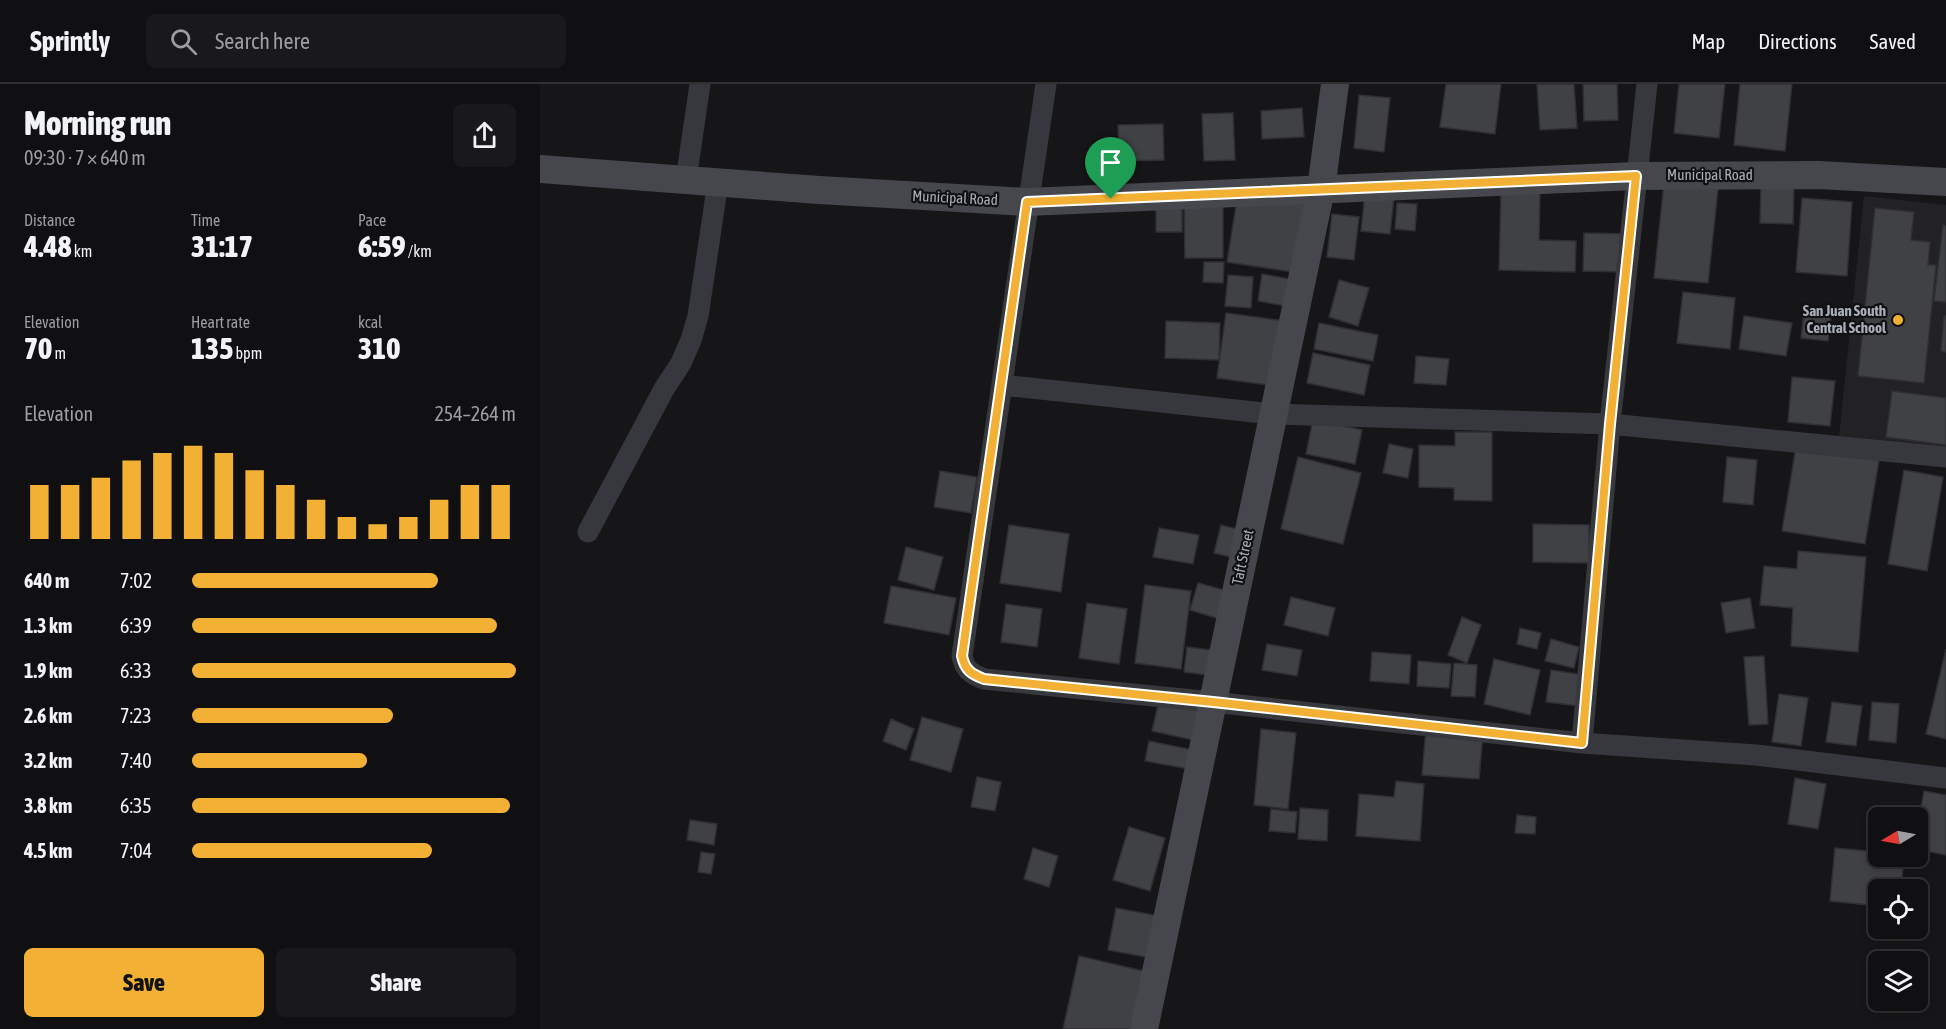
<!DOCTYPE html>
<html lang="en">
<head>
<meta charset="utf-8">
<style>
  body { margin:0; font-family:"Asap Condensed",sans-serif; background:#19191b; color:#f1f3f6; height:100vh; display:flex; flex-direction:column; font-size:22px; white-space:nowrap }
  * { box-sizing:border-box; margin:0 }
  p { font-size:20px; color:#9c9d9f }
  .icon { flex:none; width:33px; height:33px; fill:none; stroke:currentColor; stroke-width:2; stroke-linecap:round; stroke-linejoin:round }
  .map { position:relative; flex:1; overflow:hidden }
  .sheet { display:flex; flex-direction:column; background:#101012; width:540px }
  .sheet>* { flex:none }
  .needle { width:39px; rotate:260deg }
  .buttons { position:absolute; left:1328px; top:723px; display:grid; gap:12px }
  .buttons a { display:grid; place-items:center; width:60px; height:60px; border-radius:9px; background:#101012; box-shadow:0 3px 9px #0003,0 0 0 2px #303032; font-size:30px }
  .pin { position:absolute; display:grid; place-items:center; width:51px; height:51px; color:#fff; margin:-62px -26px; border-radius:50% 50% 50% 0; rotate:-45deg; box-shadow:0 0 6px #0007 }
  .pin .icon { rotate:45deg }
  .round { display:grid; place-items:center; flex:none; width:63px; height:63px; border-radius:9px; background:#19191b }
  .headline { display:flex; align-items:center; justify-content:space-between; height:102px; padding:0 24px }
  h1 { font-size:33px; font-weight:800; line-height:45px }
  .stats { display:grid; grid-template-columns:repeat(3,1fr); gap:9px; height:102px; padding:6px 24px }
  .stats div { display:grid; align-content:center }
  .stats b { font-size:30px; font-weight:800 }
  .stats small { font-size:16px; font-weight:400 }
  .stats p { font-size:16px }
  .chart { height:168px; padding:12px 24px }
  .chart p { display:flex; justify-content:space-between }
  .chart svg { width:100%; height:108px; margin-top:6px; stroke:#f2b134; stroke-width:6 }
  .button { display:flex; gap:12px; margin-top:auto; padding:12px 24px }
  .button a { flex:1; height:69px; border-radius:9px; background:#f2b134; color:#111; font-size:24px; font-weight:800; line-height:69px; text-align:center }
  .button a+a { background:#19191b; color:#f1f3f6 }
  ul { padding:0 24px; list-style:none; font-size:20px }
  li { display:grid; grid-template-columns:96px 72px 1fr; align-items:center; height:45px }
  li i { height:15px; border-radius:8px; background:#f2b134 }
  header { display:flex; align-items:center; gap:36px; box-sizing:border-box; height:84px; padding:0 30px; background:#101012; border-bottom:2px solid #303032 }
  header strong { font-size:28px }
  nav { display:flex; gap:33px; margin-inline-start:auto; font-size:21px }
  .search { width:420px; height:54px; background:#19191b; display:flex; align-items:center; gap:15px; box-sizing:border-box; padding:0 21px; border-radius:9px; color:#9c9d9f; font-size:22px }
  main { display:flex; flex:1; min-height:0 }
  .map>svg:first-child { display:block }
  .built { fill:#222225 }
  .building { fill:#404145; stroke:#303034; stroke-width:1.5 }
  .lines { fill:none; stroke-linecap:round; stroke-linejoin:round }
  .street { stroke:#37383d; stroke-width:21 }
  .secondary { stroke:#45474d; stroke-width:28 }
  .route-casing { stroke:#fff; stroke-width:12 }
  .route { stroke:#f2b134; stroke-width:8 }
  .poi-dot { fill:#f2b134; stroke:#111113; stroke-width:2 }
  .labels { text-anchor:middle; stroke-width:4.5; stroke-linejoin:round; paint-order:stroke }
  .street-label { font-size:15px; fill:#a8adb8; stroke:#111113 }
  .poi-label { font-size:15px; font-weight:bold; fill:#a8adb8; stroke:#111113; text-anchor:end }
</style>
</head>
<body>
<header>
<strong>Sprintly</strong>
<div class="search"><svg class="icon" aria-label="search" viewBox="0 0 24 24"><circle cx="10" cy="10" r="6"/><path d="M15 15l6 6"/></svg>Search here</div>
<nav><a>Map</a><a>Directions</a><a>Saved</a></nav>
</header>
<main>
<section class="sheet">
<div class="headline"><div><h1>Morning run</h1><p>09:30 · 7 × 640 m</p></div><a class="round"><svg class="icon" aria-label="share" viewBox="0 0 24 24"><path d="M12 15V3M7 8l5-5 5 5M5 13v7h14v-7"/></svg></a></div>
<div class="stats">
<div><p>Distance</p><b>4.48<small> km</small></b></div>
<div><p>Time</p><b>31:17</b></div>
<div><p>Pace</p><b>6:59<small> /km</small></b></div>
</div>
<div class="stats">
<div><p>Elevation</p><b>70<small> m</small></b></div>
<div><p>Heart rate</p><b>135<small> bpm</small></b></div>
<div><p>kcal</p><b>310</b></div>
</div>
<div class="chart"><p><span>Elevation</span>254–264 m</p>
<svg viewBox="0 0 160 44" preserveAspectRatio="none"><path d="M5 44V22M15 44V22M25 44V19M35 44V12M45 44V9M55 44V6M65 44V9M75 44V16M85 44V22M95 44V28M105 44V35M115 44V38M125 44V35M135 44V28M145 44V22M155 44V22"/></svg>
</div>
<ul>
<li><b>640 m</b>7:02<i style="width:76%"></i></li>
<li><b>1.3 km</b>6:39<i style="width:94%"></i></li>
<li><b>1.9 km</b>6:33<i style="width:100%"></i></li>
<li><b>2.6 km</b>7:23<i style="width:62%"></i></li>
<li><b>3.2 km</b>7:40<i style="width:54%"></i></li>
<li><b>3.8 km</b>6:35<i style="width:98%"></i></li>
<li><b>4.5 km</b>7:04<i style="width:74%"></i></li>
</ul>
<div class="button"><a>Save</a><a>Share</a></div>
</section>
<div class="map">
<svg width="1406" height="945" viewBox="0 0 1406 945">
  <rect width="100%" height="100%" fill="#161618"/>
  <path class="built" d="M1324,112L1406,121V363L1299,352Z"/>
  <path class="building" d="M906,0H961L955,50L900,43Z
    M997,0H1034L1037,44L1000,46Z
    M1043,0H1077L1078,36L1044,37Z
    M1139,0H1185L1179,54L1134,49Z
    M1200,0H1252L1245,67L1194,61Z
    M819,11L850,14L844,68L814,64Z
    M762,24L764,53L722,55L721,27Z
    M693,29L695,76L664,77L662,30Z
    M623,40L624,76L579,77L578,41Z
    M1124,99L1178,105L1168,199L1114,194Z
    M1221,101L1254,102L1253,140L1220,139Z
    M961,107L1000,109L999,156L1036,157L1035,188L959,186Z
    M825,110L854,113L850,150L821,147Z
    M1262,114L1312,118L1307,192L1256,188Z
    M683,115V174H645L644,116Z
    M697,116L770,119L759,189L687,178Z
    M857,119L877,120L875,147L855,145Z
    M616,124H642V148H616Z
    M1335,124L1374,128L1371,156L1390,158L1388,181H1396L1384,299L1318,292Z
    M792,130L819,133L814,176L787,173Z
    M1403,141L1406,142V218L1394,217Z
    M1044,149L1086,150L1085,188L1043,187Z
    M664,178H684L683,199L663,198Z
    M722,190L756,196L751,223L718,217Z
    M688,191L713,193L711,224L685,222Z
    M799,196L829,204L818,242L789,233Z
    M1143,208L1195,214L1190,265L1137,259Z
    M1264,228L1291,231L1288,257L1261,254Z
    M686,229L744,237L735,302L677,294Z
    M1204,232L1252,239L1246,272L1199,265Z
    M1404,232H1406V268L1401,267Z
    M626,237L680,239L679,276L625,274Z
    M779,239L838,251L833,277L774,265Z
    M773,269L830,281L824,311L767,299Z
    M876,272L909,275L906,301L874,299Z
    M1252,293L1295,297L1290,342L1248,338Z
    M1352,307L1406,314V361L1346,353Z
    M773,335L822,346L815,380L766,370Z
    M915,348H952V417L914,416V404L879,403V361L915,362Z
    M849,360L873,365L868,394L843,389Z
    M1256,363L1339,376L1325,460L1242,447Z
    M758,373L821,389L803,460L741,445Z
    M1187,373L1217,376L1213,421L1183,418Z
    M1364,386L1403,393L1387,487L1348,480Z
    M400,387L437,393L431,429L394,423Z
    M993,440L1049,441V479L993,478Z
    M469,441L529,450L521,508L460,499Z
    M681,441L701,446L695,474L674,469Z
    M619,444L659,451L653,480L613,473Z
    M366,463L403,473L394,506L358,496Z
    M1258,467L1326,473L1318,568L1251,562L1253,524L1220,521L1224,482L1257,485Z
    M658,499L691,508L683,536L650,526Z
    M605,501L651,507L641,585L595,579Z
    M351,502L416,514L409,551L344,539Z
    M751,513L795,524L788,552L744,541Z
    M1210,514L1215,544L1186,549L1181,519Z
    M547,519L587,525L579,580L539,574Z
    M466,520L502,525L497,563L461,558Z
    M922,533L941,541L927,579L908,571Z
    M980,544L1001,549L997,565L977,560Z
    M1011,555L1039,563L1034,584L1005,577Z
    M727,560L762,566L757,592L722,586Z
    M647,563L679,567L676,592L644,588Z
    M1406,565V655L1386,650Z
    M832,568L871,571L869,600L830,597Z
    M1224,572L1228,640L1209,641L1204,573Z
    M954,575L1000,586L990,631L944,620Z
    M878,577L911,580L909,604L877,602Z
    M914,579L937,581L935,613L911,612Z
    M1011,586L1044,591L1039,622L1006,618Z
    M1239,610L1268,614L1261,662L1232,658Z
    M619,617L659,626L653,656L612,647Z
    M1292,618L1322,622L1316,662L1286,658Z
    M1332,618L1359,620L1356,659L1329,656Z
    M382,633L423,645L411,688L370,676Z
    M351,635L374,645L366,666L343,657Z
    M721,645L756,649L748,725L714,721Z
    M886,645L943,650L939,695L882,691Z
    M609,657L653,666L649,685L605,677Z
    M437,693L461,698L455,727L431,723Z
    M1255,694L1286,700L1278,745L1248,740Z
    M856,697L884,700L880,757L816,752L819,710L854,713Z
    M1384,707L1406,711V771L1377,765V745Z
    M760,724L788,726L787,757L758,755Z
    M731,725L757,728L755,749L729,747Z
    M977,731L996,733L995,750L975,749Z
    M150,736L177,740L174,761L147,756Z
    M589,743L625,754L610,807L573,796Z
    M493,764L518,772L509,803L484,795Z
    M1295,764L1338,768V772H1364L1361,806H1338V822L1290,817Z
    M161,768L175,770L171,790L158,788Z
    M576,824L619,832L611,874L568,866Z
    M539,872L612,889L599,945H523Z"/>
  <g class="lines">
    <path class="street" d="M506,0L422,572C425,586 431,590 444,595L673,618L1042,659L1070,340L1107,0
      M146,96L160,0
      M462,301L733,330L1070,340L1406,373
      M48,448L124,305L141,279L151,256L158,232L178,98
      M1042,659L1216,671L1406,694"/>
    <path class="secondary" d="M0,85L279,106L487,118L1096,92L1279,91L1406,98
      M604,945L781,105L795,0"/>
  </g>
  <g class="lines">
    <defs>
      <path id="route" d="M1096,92L1070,340L1042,659L673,618L444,595C431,590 425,586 422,572L487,118Z"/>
    </defs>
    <use href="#route" class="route-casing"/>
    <use href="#route" class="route"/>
  </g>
  <circle class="poi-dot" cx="1358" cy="236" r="6"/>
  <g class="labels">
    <g class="street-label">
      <text x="1170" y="96">Municipal Road</text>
      <text transform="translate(415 114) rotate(3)" y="5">Municipal Road</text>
      <text transform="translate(703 473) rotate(-78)" y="5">Taft Street</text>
    </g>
    <g class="poi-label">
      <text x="1346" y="232">San Juan South<tspan x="1346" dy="17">Central School</tspan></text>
    </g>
  </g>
</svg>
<div class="buttons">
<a><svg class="needle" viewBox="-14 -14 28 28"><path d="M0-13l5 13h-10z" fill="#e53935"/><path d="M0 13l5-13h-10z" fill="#9c9d9f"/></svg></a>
<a><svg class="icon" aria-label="locate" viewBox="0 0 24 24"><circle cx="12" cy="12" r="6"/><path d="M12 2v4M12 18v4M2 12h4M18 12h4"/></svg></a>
<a><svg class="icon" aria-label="layers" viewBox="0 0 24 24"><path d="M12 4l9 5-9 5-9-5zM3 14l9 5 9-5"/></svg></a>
</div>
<div class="pin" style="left:571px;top:115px;background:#1e9e55"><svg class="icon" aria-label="arrive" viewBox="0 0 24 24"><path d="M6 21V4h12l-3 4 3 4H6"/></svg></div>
</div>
</main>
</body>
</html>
